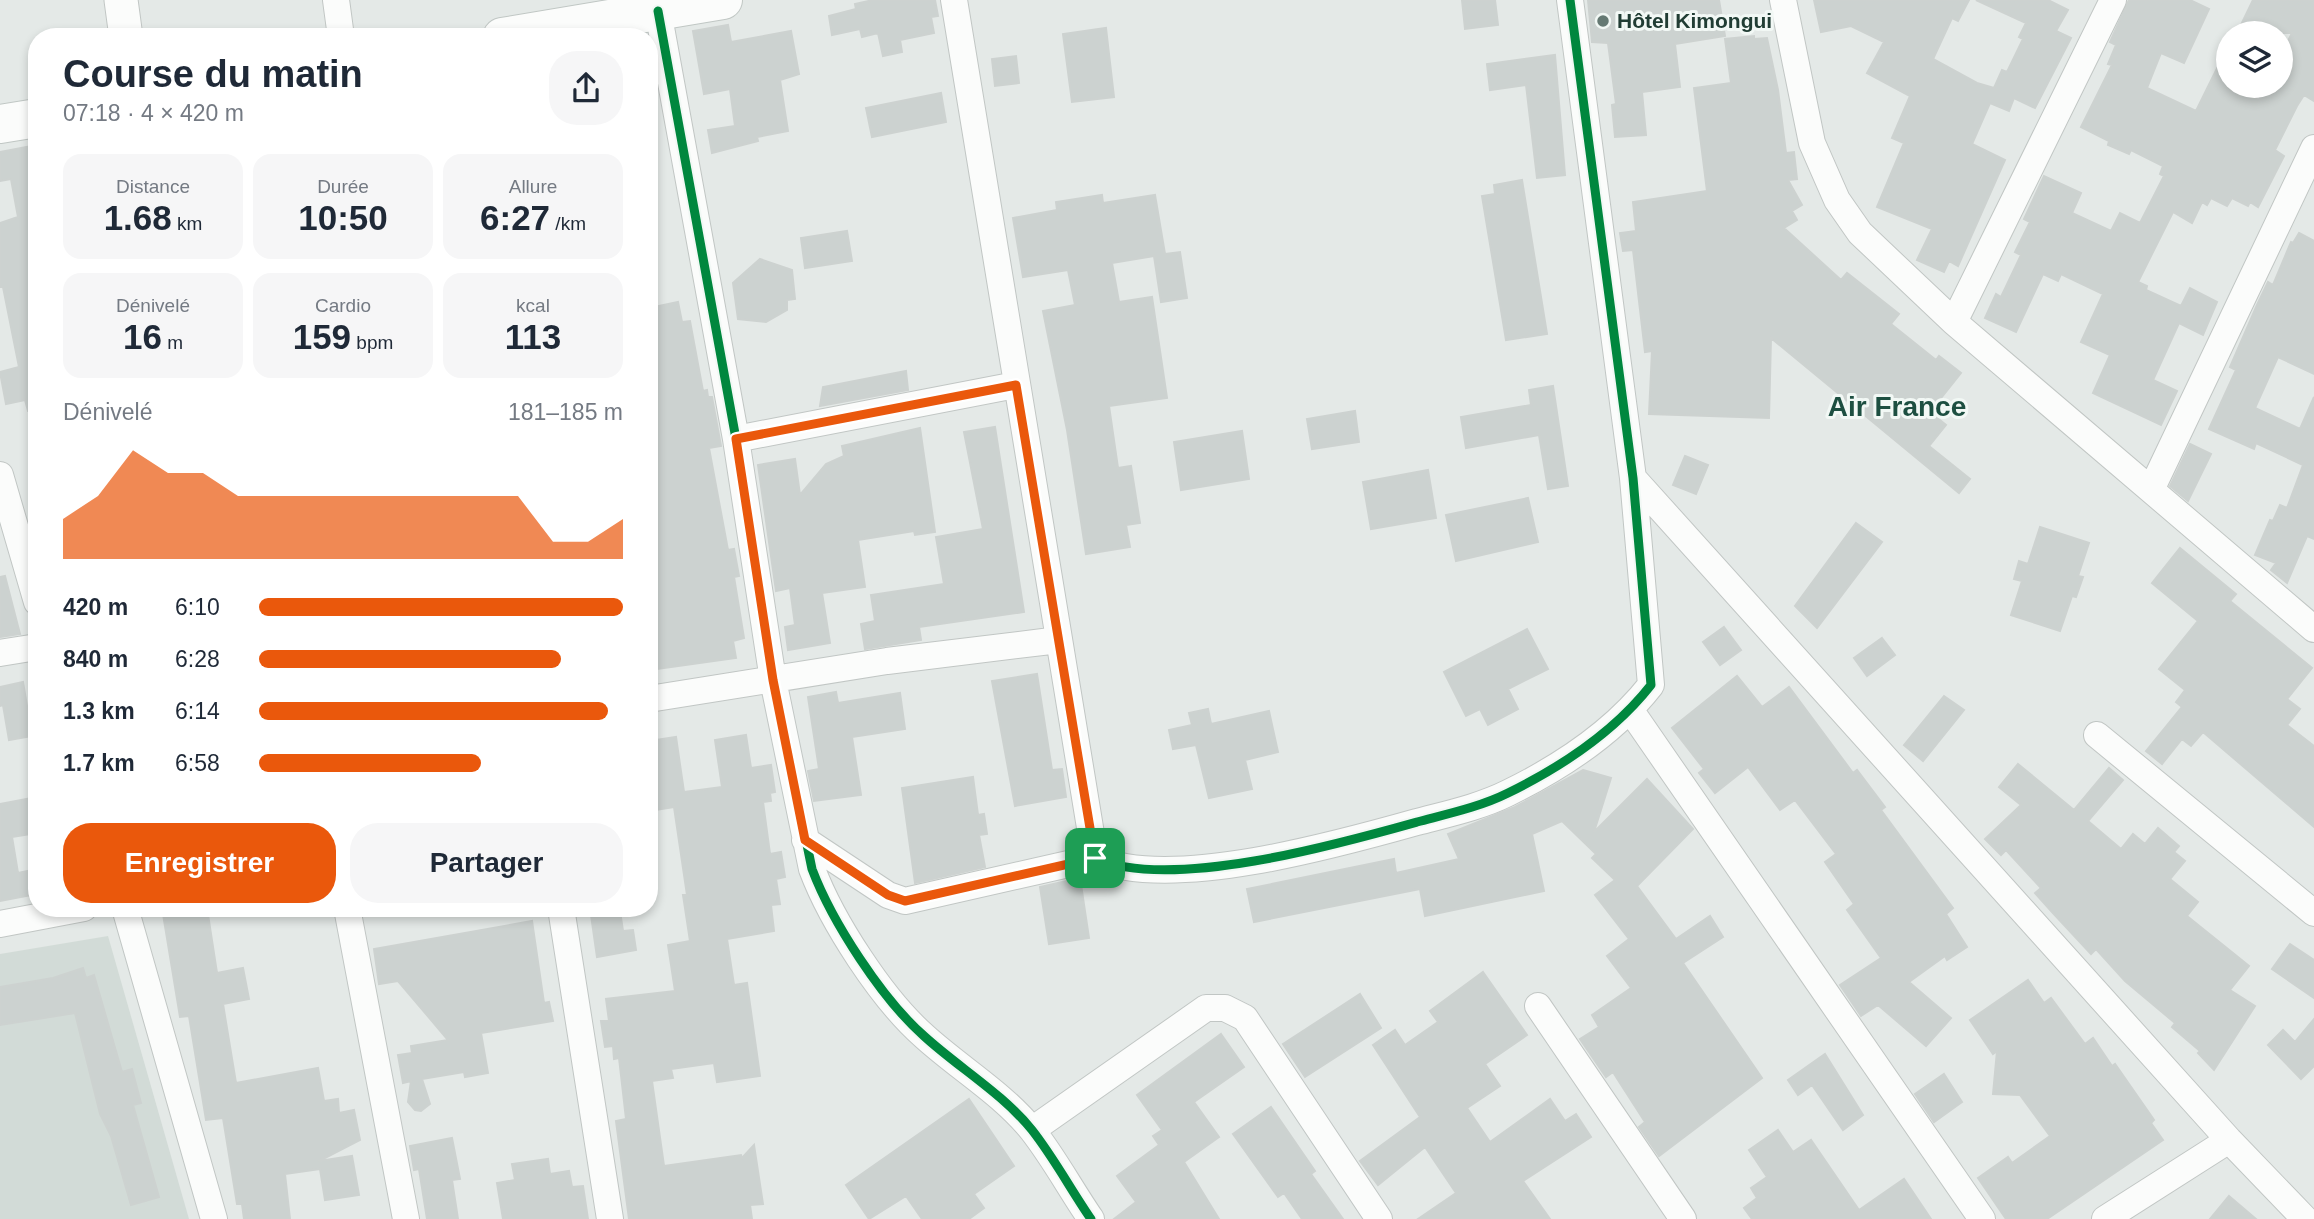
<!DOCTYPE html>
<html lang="fr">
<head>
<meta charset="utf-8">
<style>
  body { margin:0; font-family:Arial,sans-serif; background:#f6f6f7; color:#1f2937; height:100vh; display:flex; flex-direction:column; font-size:26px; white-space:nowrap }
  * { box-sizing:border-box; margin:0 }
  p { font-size:23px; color:#747a83 }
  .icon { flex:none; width:38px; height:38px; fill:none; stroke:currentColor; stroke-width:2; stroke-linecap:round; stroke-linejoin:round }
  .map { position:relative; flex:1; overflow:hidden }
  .drawer { position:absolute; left:28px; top:28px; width:630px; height:889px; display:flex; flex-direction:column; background:#fff; border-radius:28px; box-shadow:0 4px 10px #0003 }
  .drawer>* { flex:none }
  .tools { position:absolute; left:2216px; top:21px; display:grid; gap:14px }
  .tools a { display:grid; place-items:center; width:77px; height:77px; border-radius:50%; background:#fff; box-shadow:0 4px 10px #0003; font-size:35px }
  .pin { position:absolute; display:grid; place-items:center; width:60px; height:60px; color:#fff; margin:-30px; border-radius:14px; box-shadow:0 4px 10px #0006 }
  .round { display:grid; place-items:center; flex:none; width:74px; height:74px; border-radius:28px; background:#f6f6f7 }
  .summary { display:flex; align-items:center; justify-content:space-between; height:119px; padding:0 35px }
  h1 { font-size:38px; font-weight:600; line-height:52px }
  .stats { display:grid; grid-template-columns:repeat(3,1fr); gap:10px; height:119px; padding:7px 35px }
  .stats div { display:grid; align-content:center; border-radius:18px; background:#f6f6f7; text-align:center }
  .stats b { font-size:35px; font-weight:600 }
  .stats small { font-size:19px; font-weight:400 }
  .stats p { font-size:19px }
  .chart { height:196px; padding:14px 35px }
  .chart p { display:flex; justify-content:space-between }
  .chart svg { width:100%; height:126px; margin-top:7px; fill:#ea580c; opacity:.7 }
  .primary-button { display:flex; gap:14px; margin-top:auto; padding:14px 35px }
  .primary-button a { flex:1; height:80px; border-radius:28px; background:#ea580c; color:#fff; font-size:28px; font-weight:600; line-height:80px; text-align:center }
  .primary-button a+a { background:#f6f6f7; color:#1f2937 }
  ul { padding:0 35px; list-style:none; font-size:23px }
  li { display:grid; grid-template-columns:112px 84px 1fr; align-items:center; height:52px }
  li i { height:18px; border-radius:9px; background:#ea580c }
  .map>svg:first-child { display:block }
  .built { fill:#d2dbd7 }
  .building { fill:#ccd2d0; stroke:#cdd2d0; stroke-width:2 }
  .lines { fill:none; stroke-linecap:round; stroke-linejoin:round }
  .minor-casing { stroke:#c1c6c4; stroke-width:28 }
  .tertiary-casing { stroke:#c1c6c4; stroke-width:35 }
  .secondary-casing { stroke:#c0c7c4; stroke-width:40 }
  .minor { stroke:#fbfcfb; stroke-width:26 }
  .tertiary { stroke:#fbfcfb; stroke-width:33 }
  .secondary { stroke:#fbfcfb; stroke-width:38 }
  .cycleway-casing { stroke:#f2f8f5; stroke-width:13 }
  .cycleway { stroke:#00873e; stroke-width:9 }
  .route-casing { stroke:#fff; stroke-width:14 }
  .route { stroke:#ea580c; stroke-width:9 }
  .poi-dot { fill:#657973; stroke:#f2f8f5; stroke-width:2.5 }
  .labels { text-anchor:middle; stroke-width:6; stroke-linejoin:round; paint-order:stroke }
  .poi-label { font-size:21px; font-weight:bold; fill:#213d34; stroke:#f2f8f5; text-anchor:start }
  .district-label { font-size:28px; font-weight:bold; fill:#1d4f41; stroke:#f2f8f5 }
</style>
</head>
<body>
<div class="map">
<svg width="2314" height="1219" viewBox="0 0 2314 1219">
  <rect width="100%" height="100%" fill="#e4e9e7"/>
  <path class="built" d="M108,936L189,1219H0V954Z"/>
  <path class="building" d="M873,0H935L938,16L931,17L934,33L900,40L902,52L883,56L878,33L862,37L860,29L832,35L829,16L856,9L855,4Z
    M1462,0H1495L1498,25L1465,29Z
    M1588,0H1719L1725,36L1675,44L1680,87L1642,92L1646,135L1615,137L1612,105L1616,104L1608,43L1592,42Z
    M1814,0H1969L1958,21L1952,18L1933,59L1977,83L1994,88L2002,70L2007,72L2023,39L2019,37L2026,23L1976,0H2048L2068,10L2056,31L2071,38L2035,108L2014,98L2009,111L1990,103L1972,144L2005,160L1958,266L1949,261L1944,272L1917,260L1932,229L1877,207L1904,143L1892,138L1910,96L1867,73L1884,42L1851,26L1821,32Z
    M2129,0H2190L2209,9L2184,63L2161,53L2147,88L2196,111L2228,46V86L2259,100L2266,86H2280V57L2292,33H2237L2253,0H2314V101L2304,95L2297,106L2275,150L2284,156L2258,207L2250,202L2248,206L2232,198L2227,206L2211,198L2207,205L2202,202L2192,223L2173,212L2138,282L2147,286L2146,290L2181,306L2190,288L2217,302L2203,335L2179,323L2153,380L2177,391L2161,425L2093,393L2110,355L2081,342L2103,294L2061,274L2058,281L2043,274L2016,332L1985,318L1996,294L2001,297L2021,255L2015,252L2030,222L2024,219L2044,176L2081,193L2072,213L2111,231L2120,213L2140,223L2164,176L2160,174L2163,166L2131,150L2129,154L2108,145L2109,141L2081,127L2112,65L2108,64L2116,45L2110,42Z
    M728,25L731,42L791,31L799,74L780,80L788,131L757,137L758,141L712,153L708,130L735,126L730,89L704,94L693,31Z
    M1106,28L1114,97L1072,102L1063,34Z
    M1754,36V39L1767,38L1778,90L1786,153L1794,152L1797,179L1788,180L1802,205L1792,211L1797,220L1784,228L1841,280L1847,273L1899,314L1891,324L1936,360L1939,356L1961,373L1930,412L1946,425L1929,446L1970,479L1959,493L1771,338L1769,418L1649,414L1652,351L1645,352L1633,250L1623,251L1620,233L1636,231L1633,202L1707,191L1694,88L1731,83L1725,39Z
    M1555,55L1565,175L1537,178L1526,85L1490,90L1487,64Z
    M1016,56L1019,83L995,86L992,59Z
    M941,93L946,122L872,137L866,108Z
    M37,145V410L28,411L25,400L6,404L0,372L19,367L3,287H0V223L18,217L11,179L0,181V152Z
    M1522,180L1547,334L1506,340L1482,196L1495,194L1494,185Z
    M1102,195L1103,203L1155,195L1165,254L1180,252L1187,298L1161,302L1154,256L1112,263L1119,302L1152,297L1167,398L1109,406L1118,468L1131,466L1140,523L1126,525L1130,547L1086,554L1067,430L1043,311L1075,305L1068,270L1023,277L1013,218L1057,210L1056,202Z
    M847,231L852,261L805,268L801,238Z
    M2299,233L2314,241V374L2278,357L2255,408L2300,429L2314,397V539L2307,536L2287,583L2271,570L2276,563L2255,555L2270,520L2273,521L2280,505L2287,508L2303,465L2256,443L2254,449L2209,429L2236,370L2230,367L2257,305L2268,282L2273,285L2291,242L2293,243Z
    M760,259L792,270L795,299L787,300V310L766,322L738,319L733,283Z
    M678,302L682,322L690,321L703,391L707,390L708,397H712L721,446L709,448L728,550L734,549L739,576L734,577L744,638L733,641L736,658L649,670V469L654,468L649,443V401L655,400L649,367V308Z
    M906,371L908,390L820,406L823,387Z
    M1553,386L1568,486L1548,489L1539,435L1466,448L1461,417L1531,405L1529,390Z
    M1355,411L1359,442L1312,449L1307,419Z
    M995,427L1024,612L919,627L921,640L865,649L861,624L875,621L871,595L944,584L936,537L983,529L964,432Z
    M920,428L935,532L915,535L914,531L858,540L865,587L822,593L830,643L788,650L785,627L795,625L790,588L776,591L758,465L795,459L800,495L826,464L844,456L842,446Z
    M1242,431L1249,479L1181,490L1174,442Z
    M2190,444L2211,454L2188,501L2170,486Z
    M1685,456L1708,465L1696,494L1673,485Z
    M1428,470L1436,518L1371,529L1363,482Z
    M1528,498L1538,542L1456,561L1446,515Z
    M1856,523L1882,542L1817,628L1795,606Z
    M2040,527L2089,543L2078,576L2083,577L2076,597L2072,596L2060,631L2011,615L2022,581L2014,579L2019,561L2028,564Z
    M2180,548L2236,594L2230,601L2312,668L2287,699L2300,709L2287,725L2314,746V827L2203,732L2191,746L2182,739L2162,764L2146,751L2182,707L2176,702L2185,690L2159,669L2198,621L2152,583Z
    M5,576L20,634L0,637V577Z
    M1724,627L1741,650L1720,665L1703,642Z
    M1527,629L1548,669L1508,689L1518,709L1488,725L1480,709L1466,716L1444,672Z
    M1882,638L1895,655L1867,676L1854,658Z
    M1037,674L1052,770L1062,769L1066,797L1015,806L992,681Z
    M1737,676L1762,707L1789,687L1853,773L1857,770L1885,807L1881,810L1953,908L1946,914L1967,947L1947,960L1945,956L1909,982L1951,1018L1926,1046L1878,1005L1861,1016L1840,985L1881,958L1847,910L1854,904L1825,862L1836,854L1795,800L1780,810L1748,767L1715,793L1699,773L1704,769L1672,728Z
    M23,682L32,736L9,740L3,705L0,706V687Z
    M836,692L838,703L900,693L905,729L852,737L861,795L814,801L808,771L819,769L808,697Z
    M1944,696L1964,710L1923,761L1904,745Z
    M1208,709L1211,724L1269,711L1278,752L1245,760L1252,789L1209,798L1196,745L1173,749L1169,730L1192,725L1189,713Z
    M746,735L751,768L771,765L775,792L770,793L771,801L763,802L770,854L781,852L785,877L776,879L780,904L771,905L774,931L727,939L734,985L747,983L760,1076L717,1082L714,1063L671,1069L673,1078L652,1081L664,1166L741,1155L742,1158L754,1145L763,1204L750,1205L752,1219H629L616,1121L626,1119L619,1058L614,1059L613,1046L605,1047L601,1021H609L606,999L675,991L668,945L690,941L683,895H687L674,807L649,811V741L676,737L684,792L722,787L715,740Z
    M2018,764L2074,810L2109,768L2123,780L2088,821L2121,849L2133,834L2145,844L2158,828L2179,846L2174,852L2185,861L2170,879L2198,902L2187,916L2249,966L2230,990L2255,1006L2214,1070L2198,1053L2200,1051L2172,1027L2175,1023L2125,981L2096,949L2091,954L2052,912L2035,893L2041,888L2006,850L2001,855L1985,839L2021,805L1999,787Z
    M1583,770L1611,778L1594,832L1647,779L1693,829L1637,886L1676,939L1710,916L1723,937L1683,963L1762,1078L1659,1156L1639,1127L1645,1122L1618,1080L1613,1072L1606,1077L1580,1039L1599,1027L1592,1015L1631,988L1607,956L1629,939L1595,895L1615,880L1592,858L1596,854L1562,821L1532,834L1544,891L1425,916L1420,889L1254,922L1247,889L1394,859L1396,873L1459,859L1448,834L1515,807Z
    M973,777L978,815L984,814L987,834L979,835L985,867L915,883L902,788Z
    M37,797V833L12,837L18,873L37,869V894L0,901V804Z
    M1080,878L1089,938L1049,944L1040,887Z
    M162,908H207L217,973L243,968L249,999L223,1004L236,1083L318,1068L324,1101L338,1099L339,1113L354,1110L360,1140L319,1161L352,1156L359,1195L325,1200L320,1169L285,1174L290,1219H244L242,1204H237L223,1118L206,1120L189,1016L180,1017Z
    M620,911L623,931L633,930L636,950L597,957L591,915Z
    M532,921L544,1003L549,1002L553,1021L481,1033L488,1073L465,1077L464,1072L422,1079L430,1104L421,1111L415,1110L408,1102L411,1081L403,1083L398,1055L412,1053L411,1046L448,1040L398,981L379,984L374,949Z
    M2290,944L2314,960V998L2272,969Z
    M83,968L86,978L94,975L122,1072L132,1069L141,1103L133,1105L159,1197L131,1205L111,1136L100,1114L75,1013L0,1025V987L53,978Z
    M1483,972L1527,1035L1485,1064L1500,1086L1467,1108L1490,1142L1550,1099L1565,1121L1576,1114L1591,1137L1523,1181L1550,1219H1418L1456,1193L1425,1147L1378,1185L1360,1161L1420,1117L1373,1045L1395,1030L1405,1045L1438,1022L1430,1011Z
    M2028,980L2044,1003L2051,998L2085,1044L2093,1038L2112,1066L2115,1064L2154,1120L2151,1123L2163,1140L2047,1219H2006L1978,1178L2008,1157L2012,1163L2050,1136L2020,1095L1993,1094L1997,1051L1993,1054L1970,1020Z
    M1360,994L1381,1028L1305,1077L1283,1044Z
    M2314,1019V1066L2301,1079L2268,1045L2283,1030L2295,1042Z
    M1221,1034L1244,1067L1194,1102L1219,1137L1184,1162L1219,1219H1114L1136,1202L1117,1176L1159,1145L1153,1136L1162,1130L1137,1095Z
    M1825,1054L1863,1115L1843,1130L1812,1085L1798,1095L1788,1080Z
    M1944,1074L1962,1102L1934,1122L1915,1094Z
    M969,1099L1014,1166L974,1194L984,1208L969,1219H922L906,1196L869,1219L846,1185Z
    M1271,1107L1315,1171L1311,1174L1343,1219H1302L1284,1193L1278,1197L1233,1134Z
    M1778,1130L1793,1152L1811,1140L1859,1210L1904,1179L1931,1219H1752L1744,1208L1757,1198L1751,1188L1767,1177L1749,1150Z
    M452,1138L460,1179L452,1180L458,1219H427L419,1169L414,1170L410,1146Z
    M548,1159L550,1174L569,1171L572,1187L583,1186L588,1219H503L497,1183L515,1180L512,1164Z
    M2229,1196L2256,1219H2210Z"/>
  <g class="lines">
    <defs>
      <path id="minor" d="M336,0L341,37
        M954,0L1095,858
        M1783,0L1812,143L1837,200L1860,233L1954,322L2314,629
        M658,11L736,439L773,680L812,869C832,922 882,999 924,1036C959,1068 1002,1093 1032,1130C1054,1158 1071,1190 1091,1219
        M1954,322L2113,0
        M736,439L1016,385
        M0,475L37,602
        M1633,478L2229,1140L2305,1219
        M2151,490L2314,148
        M0,653L37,647
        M649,699L887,661L1059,640
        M1631,711L1982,1219
        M2097,735L2314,913
        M805,840L888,895L905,901L1095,858C1169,892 1339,844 1417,822C1447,814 1480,807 1508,793C1561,767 1615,731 1651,685L1633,478L1570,0
        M125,908L214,1219
        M347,908L406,1219
        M561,908L610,1219
        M0,924L84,908
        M1538,1006L1683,1219
        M1032,1130L1206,1008H1225L1245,1018L1379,1219
        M2105,1219L2229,1140"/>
      <path id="tertiary" d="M121,0L126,37"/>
      <path id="secondary" d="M502,37L723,0
        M0,124L37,118"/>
    </defs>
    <use href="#minor" class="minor-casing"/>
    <use href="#tertiary" class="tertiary-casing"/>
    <use href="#secondary" class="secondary-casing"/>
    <use href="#minor" class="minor"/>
    <use href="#tertiary" class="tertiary"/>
    <use href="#secondary" class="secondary"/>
    <defs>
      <path id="cycleway" d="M658,11L736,439L773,680L812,869C832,922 882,999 924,1036C959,1068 1002,1093 1032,1130C1054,1158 1071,1190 1091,1219
        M805,840L888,895L905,901L1095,858C1169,892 1339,844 1417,822C1447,814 1480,807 1508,793C1561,767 1615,731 1651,685L1633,478L1570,0"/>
    </defs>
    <use href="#cycleway" class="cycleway-casing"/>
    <use href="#cycleway" class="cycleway"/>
  </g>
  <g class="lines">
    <defs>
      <path id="route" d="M1016,385L1095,858L905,901L888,895L805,840L773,680L736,439Z"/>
    </defs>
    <use href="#route" class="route-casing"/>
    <use href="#route" class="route"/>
  </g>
  <circle class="poi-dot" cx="1603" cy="21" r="7"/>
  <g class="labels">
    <g class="poi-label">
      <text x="1617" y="28">Hôtel Kimongui</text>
    </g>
    <g class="district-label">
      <text x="1897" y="416">Air France</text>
    </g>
  </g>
</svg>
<div class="tools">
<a><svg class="icon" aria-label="layers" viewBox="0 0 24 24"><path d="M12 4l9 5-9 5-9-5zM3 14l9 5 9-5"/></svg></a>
</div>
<div class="pin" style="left:1095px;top:858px;background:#1e9e55"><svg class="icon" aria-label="arrive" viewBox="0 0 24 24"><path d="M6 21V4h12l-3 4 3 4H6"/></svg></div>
<section class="drawer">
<div class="summary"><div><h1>Course du matin</h1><p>07:18 · 4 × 420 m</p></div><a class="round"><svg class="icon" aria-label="share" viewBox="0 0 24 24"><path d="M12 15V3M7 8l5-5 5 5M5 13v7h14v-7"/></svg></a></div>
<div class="stats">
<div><p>Distance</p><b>1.68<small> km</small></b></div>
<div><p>Durée</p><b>10:50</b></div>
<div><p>Allure</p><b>6:27<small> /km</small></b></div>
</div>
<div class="stats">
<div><p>Dénivelé</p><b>16<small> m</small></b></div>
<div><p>Cardio</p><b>159<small> bpm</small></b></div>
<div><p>kcal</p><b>113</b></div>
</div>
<div class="chart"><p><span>Dénivelé</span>181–185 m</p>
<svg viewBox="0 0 160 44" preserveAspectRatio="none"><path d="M0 44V30L10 22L20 6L30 14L40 14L50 22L60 22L70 22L80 22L90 22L100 22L110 22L120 22L130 22L140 38L150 38L160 30V44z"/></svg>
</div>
<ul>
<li><b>420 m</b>6:10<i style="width:100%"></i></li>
<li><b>840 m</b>6:28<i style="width:83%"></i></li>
<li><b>1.3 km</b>6:14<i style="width:96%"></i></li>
<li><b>1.7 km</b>6:58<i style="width:61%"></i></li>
</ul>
<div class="primary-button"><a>Enregistrer</a><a>Partager</a></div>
</section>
</div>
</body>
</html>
